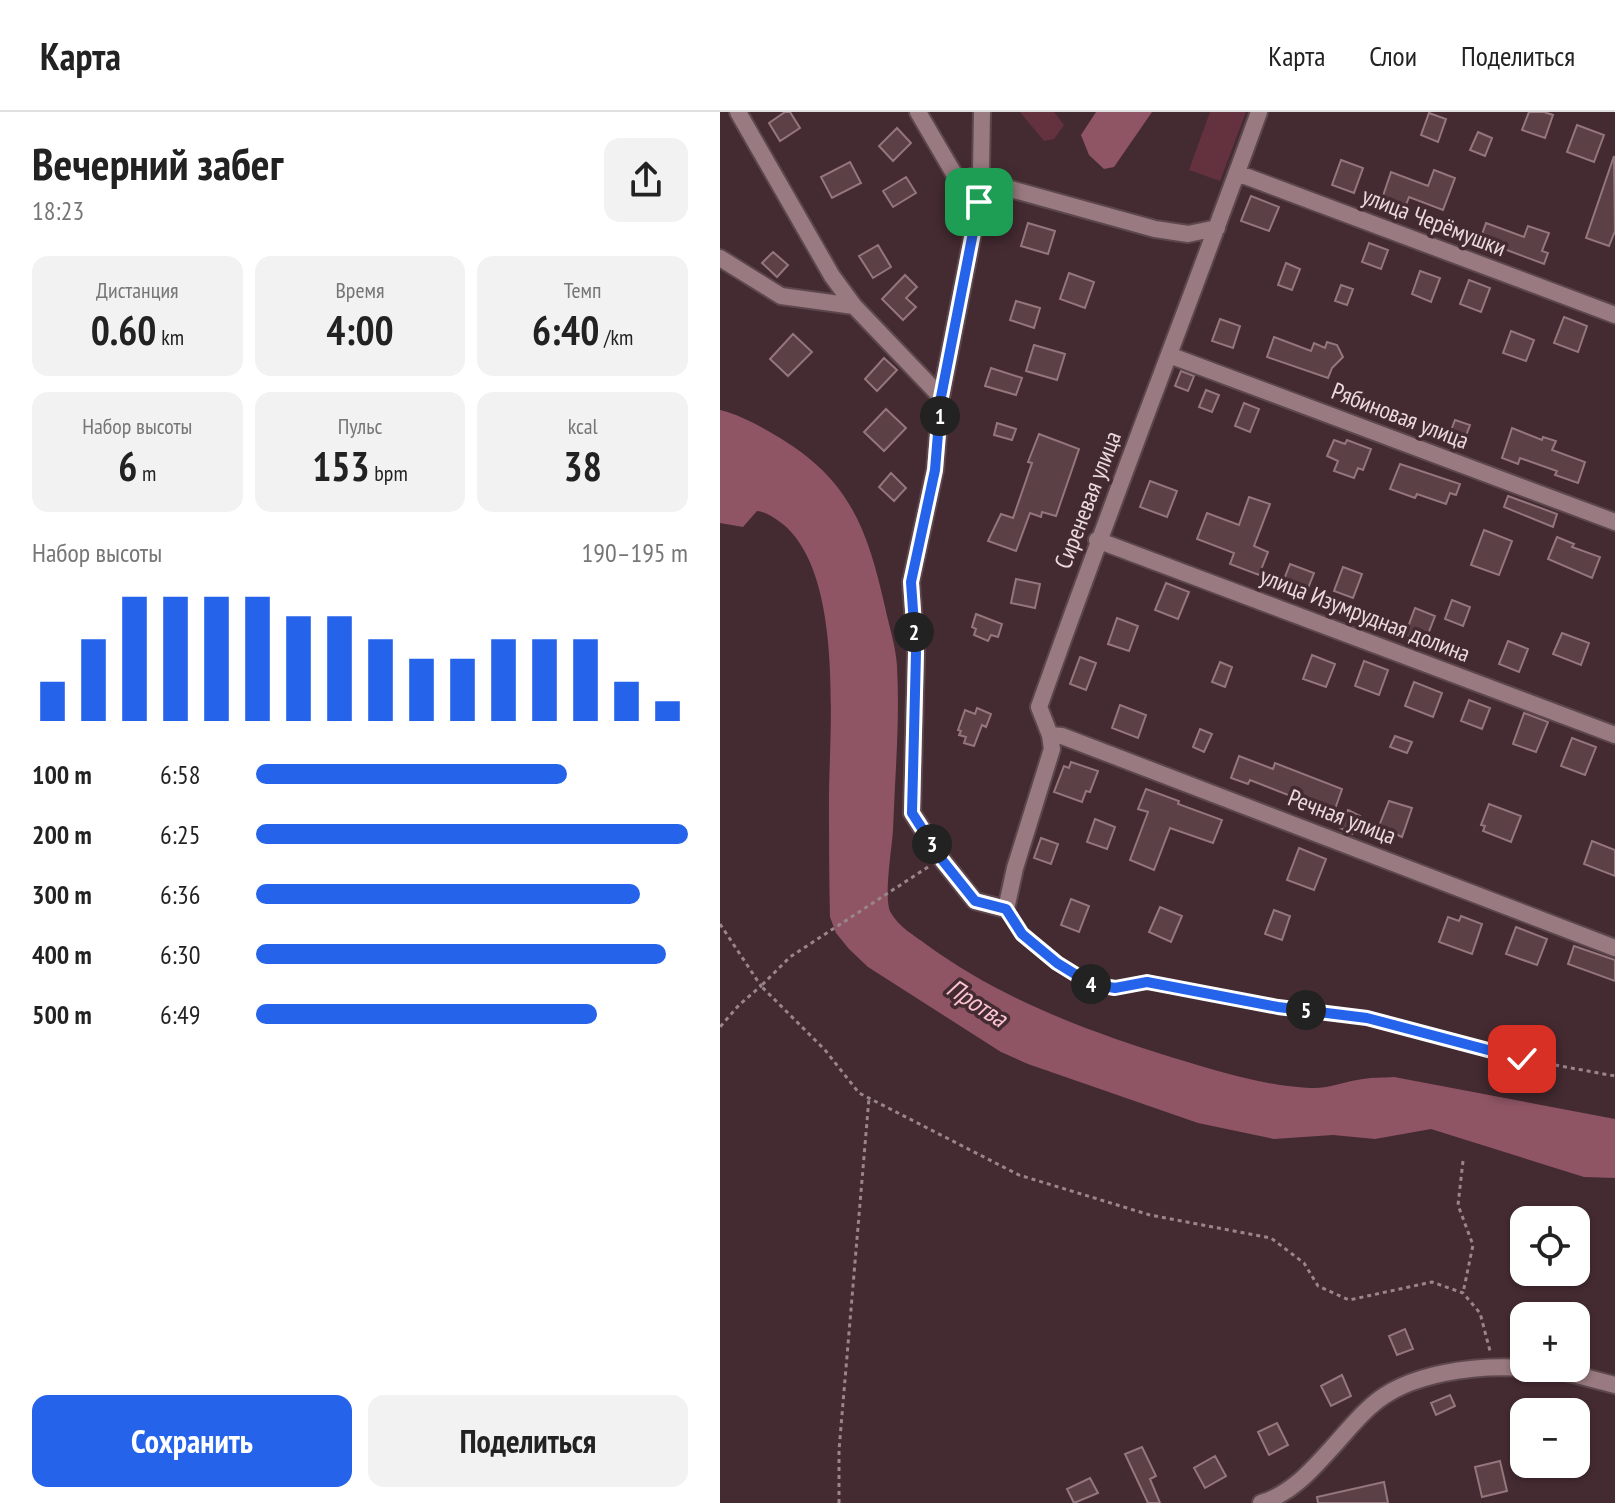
<!DOCTYPE html>
<html lang="ru">
<head>
<meta charset="utf-8">
<style>
  body { margin:0; font-family:"PT Sans Narrow",sans-serif; background:#f2f2f2; color:#222; height:100vh; display:flex; flex-direction:column; font-size:30px; white-space:nowrap }
  * { box-sizing:border-box; margin:0 }
  p { font-size:26px; color:#767676 }
  .icon { flex:none; width:44px; height:44px; fill:none; stroke:currentColor; stroke-width:2; stroke-linecap:round; stroke-linejoin:round }
  .map { position:relative; flex:1; overflow:hidden }
  .side { display:flex; flex-direction:column; background:#fff; width:720px }
  .side>* { flex:none }
  .buttons { position:absolute; left:790px; top:1094px; display:grid; gap:16px }
  .buttons a { display:grid; place-items:center; width:80px; height:80px; border-radius:16px; background:#fff; box-shadow:0 2px 6px #0004; font-size:40px }
  .pin { position:absolute; display:grid; place-items:center; width:68px; height:68px; color:#fff; margin:-34px; border-radius:16px; box-shadow:0 4px 12px #0006 }
  .km { position:absolute; width:40px; height:40px; margin:-20px; border-radius:50%; background:#222; color:#fff; font-size:22px; line-height:40px; text-align:center }
  .round { display:grid; place-items:center; flex:none; width:84px; height:84px; border-radius:16px; background:#f2f2f2 }
  .overview { display:flex; align-items:center; justify-content:space-between; height:136px; padding:0 32px }
  h1 { font-size:44px; font-weight:700; line-height:60px }
  .figures { display:grid; grid-template-columns:repeat(3,1fr); gap:12px; height:136px; padding:8px 32px }
  .figures div { display:grid; align-content:center; border-radius:16px; background:#f2f2f2; text-align:center }
  .figures b { font-size:40px; font-weight:700 }
  .figures small { font-size:22px; font-weight:400 }
  .figures p { font-size:22px }
  .chart { height:224px; padding:16px 32px }
  .chart p { display:flex; justify-content:space-between }
  .chart svg { width:100%; height:144px; margin-top:8px; stroke:#2563eb; stroke-width:6 }
  .action { display:flex; gap:16px; margin-top:auto; padding:16px 32px }
  .action a { flex:1; height:92px; border-radius:16px; background:#2563eb; color:#fff; font-size:32px; font-weight:700; line-height:92px; text-align:center }
  .action a+a { background:#f2f2f2; color:#222 }
  ul { padding:0 32px; list-style:none; font-size:26px }
  li { display:grid; grid-template-columns:128px 96px 1fr; align-items:center; height:60px }
  li i { height:20px; border-radius:10px; background:#2563eb }
  header { display:flex; align-items:center; gap:48px; box-sizing:border-box; height:112px; padding:0 40px; background:#fff; border-bottom:2px solid #e0e0e0 }
  header strong { font-size:38px }
  nav { display:flex; gap:44px; margin-inline-start:auto; font-size:28px }
  main { display:flex; flex:1; min-height:0 }
  .map>svg:first-child { display:block }
  .green { fill:#64323f }
  .water { fill:#8f5564 }
  .building { fill:#5b4046; stroke:#94767c; stroke-width:2 }
  .lines { fill:none; stroke-linecap:round; stroke-linejoin:round }
  .minor-casing { stroke:#5c474c; stroke-width:20 }
  .path { stroke:#9a858a; stroke-width:3; stroke-dasharray:4 4; stroke-linecap:butt }
  .minor { stroke:#987a80; stroke-width:16 }
  .route-casing { stroke:#fff; stroke-width:16 }
  .route { stroke:#2563eb; stroke-width:10 }
  .labels { text-anchor:middle; stroke-width:7; stroke-linejoin:round; paint-order:stroke }
  .street-label { font-size:24px; fill:#ebdadd; stroke:#442b31 }
  .water-label { font-size:26px; font-style:italic; fill:#fbc3cf; stroke:#442b31 }
</style>
</head>
<body>
<header>
<strong>Карта</strong>
<nav><a>Карта</a><a>Слои</a><a>Поделиться</a></nav>
</header>
<main>
<section class="side">
<div class="overview"><div><h1>Вечерний забег</h1><p>18:23</p></div><a class="round"><svg class="icon" aria-label="share" viewBox="0 0 24 24"><path d="M12 15V3M7 8l5-5 5 5M5 13v7h14v-7"/></svg></a></div>
<div class="figures">
<div><p>Дистанция</p><b>0.60<small> km</small></b></div>
<div><p>Время</p><b>4:00</b></div>
<div><p>Темп</p><b>6:40<small> /km</small></b></div>
</div>
<div class="figures">
<div><p>Набор высоты</p><b>6<small> m</small></b></div>
<div><p>Пульс</p><b>153<small> bpm</small></b></div>
<div><p>kcal</p><b>38</b></div>
</div>
<div class="chart"><p><span>Набор высоты</span>190–195 m</p>
<svg viewBox="0 0 160 44" preserveAspectRatio="none"><path d="M5 44V32M15 44V19M25 44V6M35 44V6M45 44V6M55 44V6M65 44V12M75 44V12M85 44V19M95 44V25M105 44V25M115 44V19M125 44V19M135 44V19M145 44V32M155 44V38"/></svg>
</div>
<ul>
<li><b>100 m</b>6:58<i style="width:72%"></i></li>
<li><b>200 m</b>6:25<i style="width:100%"></i></li>
<li><b>300 m</b>6:36<i style="width:89%"></i></li>
<li><b>400 m</b>6:30<i style="width:95%"></i></li>
<li><b>500 m</b>6:49<i style="width:79%"></i></li>
</ul>
<div class="action"><a>Сохранить</a><a>Поделиться</a></div>
</section>
<div class="map">
<svg width="895" height="1391" viewBox="0 0 895 1391">
  <rect width="100%" height="100%" fill="#442b31"/>
  <path class="green" d="M300,0H334L344,13L334,27L324,29Z
    M490,0H526L500,69L469,58Z"/>
  <path class="water" d="M376,0H432L394,55L384,57L369,43L361,23Z
    M0,298C20,303 38,313 55,323C129,366 147,415 165,495C169,514 176,535 177,554C180,608 175,663 173,718C172,736 163,789 171,801C179,815 195,824 207,833C281,887 367,919 454,946C498,959 544,974 590,976C609,977 625,969 643,967C653,965 664,966 674,965L895,1007V1066L864,1065L711,1017L655,1027L613,1023L554,1027L478,1011L308,952L281,940L148,855L129,837L116,821L110,805C109,765 109,724 109,683C110,610 123,464 64,413C56,407 47,400 37,399L23,415L0,411Z"/>
  <path class="building" d="M65,0H70L80,16L60,29L49,11Z
    M809,0H824L833,3L825,26L802,18Z
    M709,1L726,7L718,30L701,23Z
    M857,13L884,23L874,50L847,40Z
    M177,16L191,31L173,49L159,34Z
    M758,20L772,26L765,44L750,38Z
    M894,44L895,119L889,134L866,126Z
    M621,48L643,56L634,81L612,73Z
    M130,50L141,71L112,86L101,65Z
    M714,58L735,66L723,98L689,85L684,98L661,90L671,60L708,74Z
    M186,65L196,81L173,95L163,79Z
    M531,84L559,95L549,119L521,109Z
    M308,111L335,119L328,142L301,134Z
    M766,111L804,125L808,114L829,121L822,139L828,141L824,152L760,128Z
    M649,131L668,138L661,157L642,150Z
    M158,133L171,155L153,166L139,144Z
    M53,140L68,153L57,165L42,151Z
    M566,151L580,157L572,178L558,173Z
    M700,159L720,166L711,190L692,182Z
    M349,161L374,170L365,196L340,187Z
    M185,163L197,175L186,186L196,195L183,208L162,187Z
    M749,168L770,176L761,200L740,192Z
    M621,173L633,177L627,193L615,189Z
    M296,189L320,196L314,216L290,208Z
    M844,205L867,214L858,240L834,231Z
    M500,207L520,214L513,236L492,229Z
    M791,219L814,228L806,249L783,241Z
    M73,222L92,240L68,264L50,247Z
    M554,225L591,239L594,231L605,236L607,230L617,233L623,245L612,256L608,266L547,245Z
    M314,233L345,242L337,268L306,259Z
    M164,246L177,258L157,279L145,267Z
    M271,256L302,266L296,283L265,274Z
    M461,259L474,264L468,279L455,274Z
    M486,278L499,283L492,300L479,295Z
    M524,291L539,297L530,320L515,314Z
    M166,297L186,316L164,339L144,320Z
    M735,308L750,313L742,334L727,329Z
    M277,311L296,317L292,328L274,323Z
    M792,316L822,328L823,325L836,329L832,338L865,350L858,371L835,363L837,359L800,346L798,352L782,346Z
    M319,322L359,337L336,404L322,400L321,405L310,401L296,439L268,429L281,402L293,406L312,351L308,350Z
    M614,328L625,332L627,328L651,337L643,358L638,356L634,366L614,359L618,349L607,344Z
    M680,352L740,372L736,383L730,381L726,392L697,382L695,386L670,377Z
    M171,361L186,376L174,389L159,375Z
    M430,369L457,379L447,405L420,395Z
    M788,384L837,402L833,415L784,395Z
    M529,385L550,392L534,434L548,440L539,463L510,452L514,441L477,427L487,401L519,413Z
    M764,418L792,429L779,463L751,453Z
    M837,425L854,432L852,435L880,445L872,466L828,447Z
    M570,452L594,461L585,484L561,475Z
    M623,455L642,462L633,486L614,479Z
    M296,467L320,472L315,496L291,491Z
    M446,471L469,480L458,507L435,498Z
    M732,488L750,495L743,514L725,507Z
    M695,496L715,504L705,530L685,523Z
    M256,502L282,512L278,525L271,523L268,529L254,523L256,517L252,515Z
    M397,506L418,514L409,539L388,532Z
    M842,521L869,531L861,553L833,542Z
    M788,529L808,537L799,560L779,552Z
    M592,543L615,552L606,575L583,567Z
    M360,545L376,551L366,578L350,572Z
    M644,549L668,558L659,583L635,574Z
    M500,550L512,555L505,575L492,570Z
    M694,570L722,581L713,605L685,594Z
    M749,588L770,596L762,617L741,609Z
    M400,593L426,603L418,626L392,616Z
    M257,596L271,602L266,615L262,613L254,634L244,631L246,625L239,623L241,619L238,618L245,598L255,602Z
    M804,601L828,610L816,640L793,632Z
    M480,617L492,622L484,640L473,635Z
    M675,624L692,630L687,641L670,635Z
    M852,626L876,635L865,663L841,654Z
    M519,644L553,657L555,651L622,677L615,697L574,681L573,685L530,668L528,672L511,666Z
    M351,650L378,659L370,680L366,679L362,690L334,680L344,654L349,656Z
    M426,677L459,689L458,692L502,708L493,731L450,716L434,758L410,748L428,700L418,697Z
    M669,689L692,696L682,725L659,714Z
    M769,692L801,704L791,730L763,719L765,714L761,713Z
    M628,698L640,704L632,722L620,716Z
    M375,707L395,715L387,737L367,730Z
    M321,726L338,732L331,752L314,746Z
    M872,729L895,738V764L864,752Z
    M579,736L606,747L594,778L567,768Z
    M351,787L369,794L359,820L341,813Z
    M440,795L462,804L451,830L429,820Z
    M554,798L570,804L562,828L545,822Z
    M741,804L762,812L752,842L719,830L728,805L739,809Z
    M796,815L827,827L817,853L786,842Z
    M854,834L895,848V869L848,852Z
    M685,1217L693,1237L677,1243L669,1224Z
    M622,1263L631,1284L611,1294L601,1274Z
    M730,1283L735,1294L716,1303L711,1291Z
    M856,1301H861L869,1336L856,1339Z
    M557,1311L568,1333L549,1343L538,1320Z
    M422,1335L436,1364L430,1367L440,1391H428L405,1342Z
    M495,1344L506,1364L485,1376L474,1356Z
    M780,1349L787,1379L762,1385L755,1355Z
    M370,1366L378,1381L354,1391L347,1377Z
    M664,1370L668,1391H598L597,1385Z"/>
  <g class="lines">
    <defs>
      <path id="minor" d="M18,0L112,164L134,194L221,285
        M198,0L240,72L259,90
        M517,61L895,203
        M240,72L261,60L262,0
        M497,116L468,122L435,117L276,73L259,90L221,285L215,358L191,470L196,541L192,701L223,749L255,789L286,797L295,756L332,637L330,623L319,595C389,396 467,199 539,0
        M0,146L61,184L134,194
        M449,243L895,410
        M377,428L895,623
        M330,623L342,624L895,836
        M808,1256L834,1257L895,1273
        M541,1391C570,1382 590,1360 609,1339C623,1324 636,1307 651,1294C688,1260 757,1253 804,1256"/>
    </defs>
    <use href="#minor" class="minor-casing"/>
    <path class="path" d="M208,755L70,845L41,874L105,938L139,981L299,1063L430,1103L551,1126L584,1151L598,1174L629,1188L712,1170L743,1181L760,1201L770,1239
      M293,808L302,822L337,851L371,872L395,876L427,870L558,895L647,906L802,947L895,964
      M0,812L41,874L19,893L0,915
      M743,1049L738,1093L753,1133L743,1181
      M119,1391V1338L149,986"/>
    <use href="#minor" class="minor"/>
  </g>
  <g class="lines">
    <defs>
      <path id="route" d="M259,90L221,285L215,358L191,470L196,541L192,701L223,749L255,789L286,797L302,822L337,851L371,872L395,876L427,870L558,895L647,906L802,947"/>
    </defs>
    <use href="#route" class="route-casing"/>
    <use href="#route" class="route"/>
  </g>
  <g class="labels">
    <g class="street-label">
      <text transform="translate(714 110) rotate(21)" y="8">улица Черёмушки</text>
      <text transform="translate(680 304) rotate(21)" y="8">Рябиновая улица</text>
      <text transform="translate(368 388) rotate(-69)" y="8">Сиреневая улица</text>
      <text transform="translate(645 503) rotate(21)" y="8">улица Изумрудная долина</text>
      <text transform="translate(622 705) rotate(21)" y="8">Речная улица</text>
    </g>
    <g class="water-label">
      <text transform="translate(257 891) rotate(33)" y="9">Протва</text>
    </g>
  </g>
</svg>
<div class="buttons">
<a><svg class="icon" aria-label="locate" viewBox="0 0 24 24"><circle cx="12" cy="12" r="6"/><path d="M12 2v4M12 18v4M2 12h4M18 12h4"/></svg></a>
<a>+</a>
<a>−</a>
</div>
<div class="pin" style="left:259px;top:90px;background:#1e9e55"><svg class="icon" aria-label="arrive" viewBox="0 0 24 24"><path d="M6 21V4h12l-3 4 3 4H6"/></svg></div>
<div class="pin" style="left:802px;top:947px;background:#d93025"><svg class="icon" aria-label="check" viewBox="0 0 24 24"><path d="M5 12l5 5 9-10"/></svg></div>
<b class="km" style="left:220px;top:304px">1</b>
<b class="km" style="left:194px;top:520px">2</b>
<b class="km" style="left:212px;top:732px">3</b>
<b class="km" style="left:371px;top:872px">4</b>
<b class="km" style="left:586px;top:898px">5</b>
</div>
</main>
</body>
</html>
